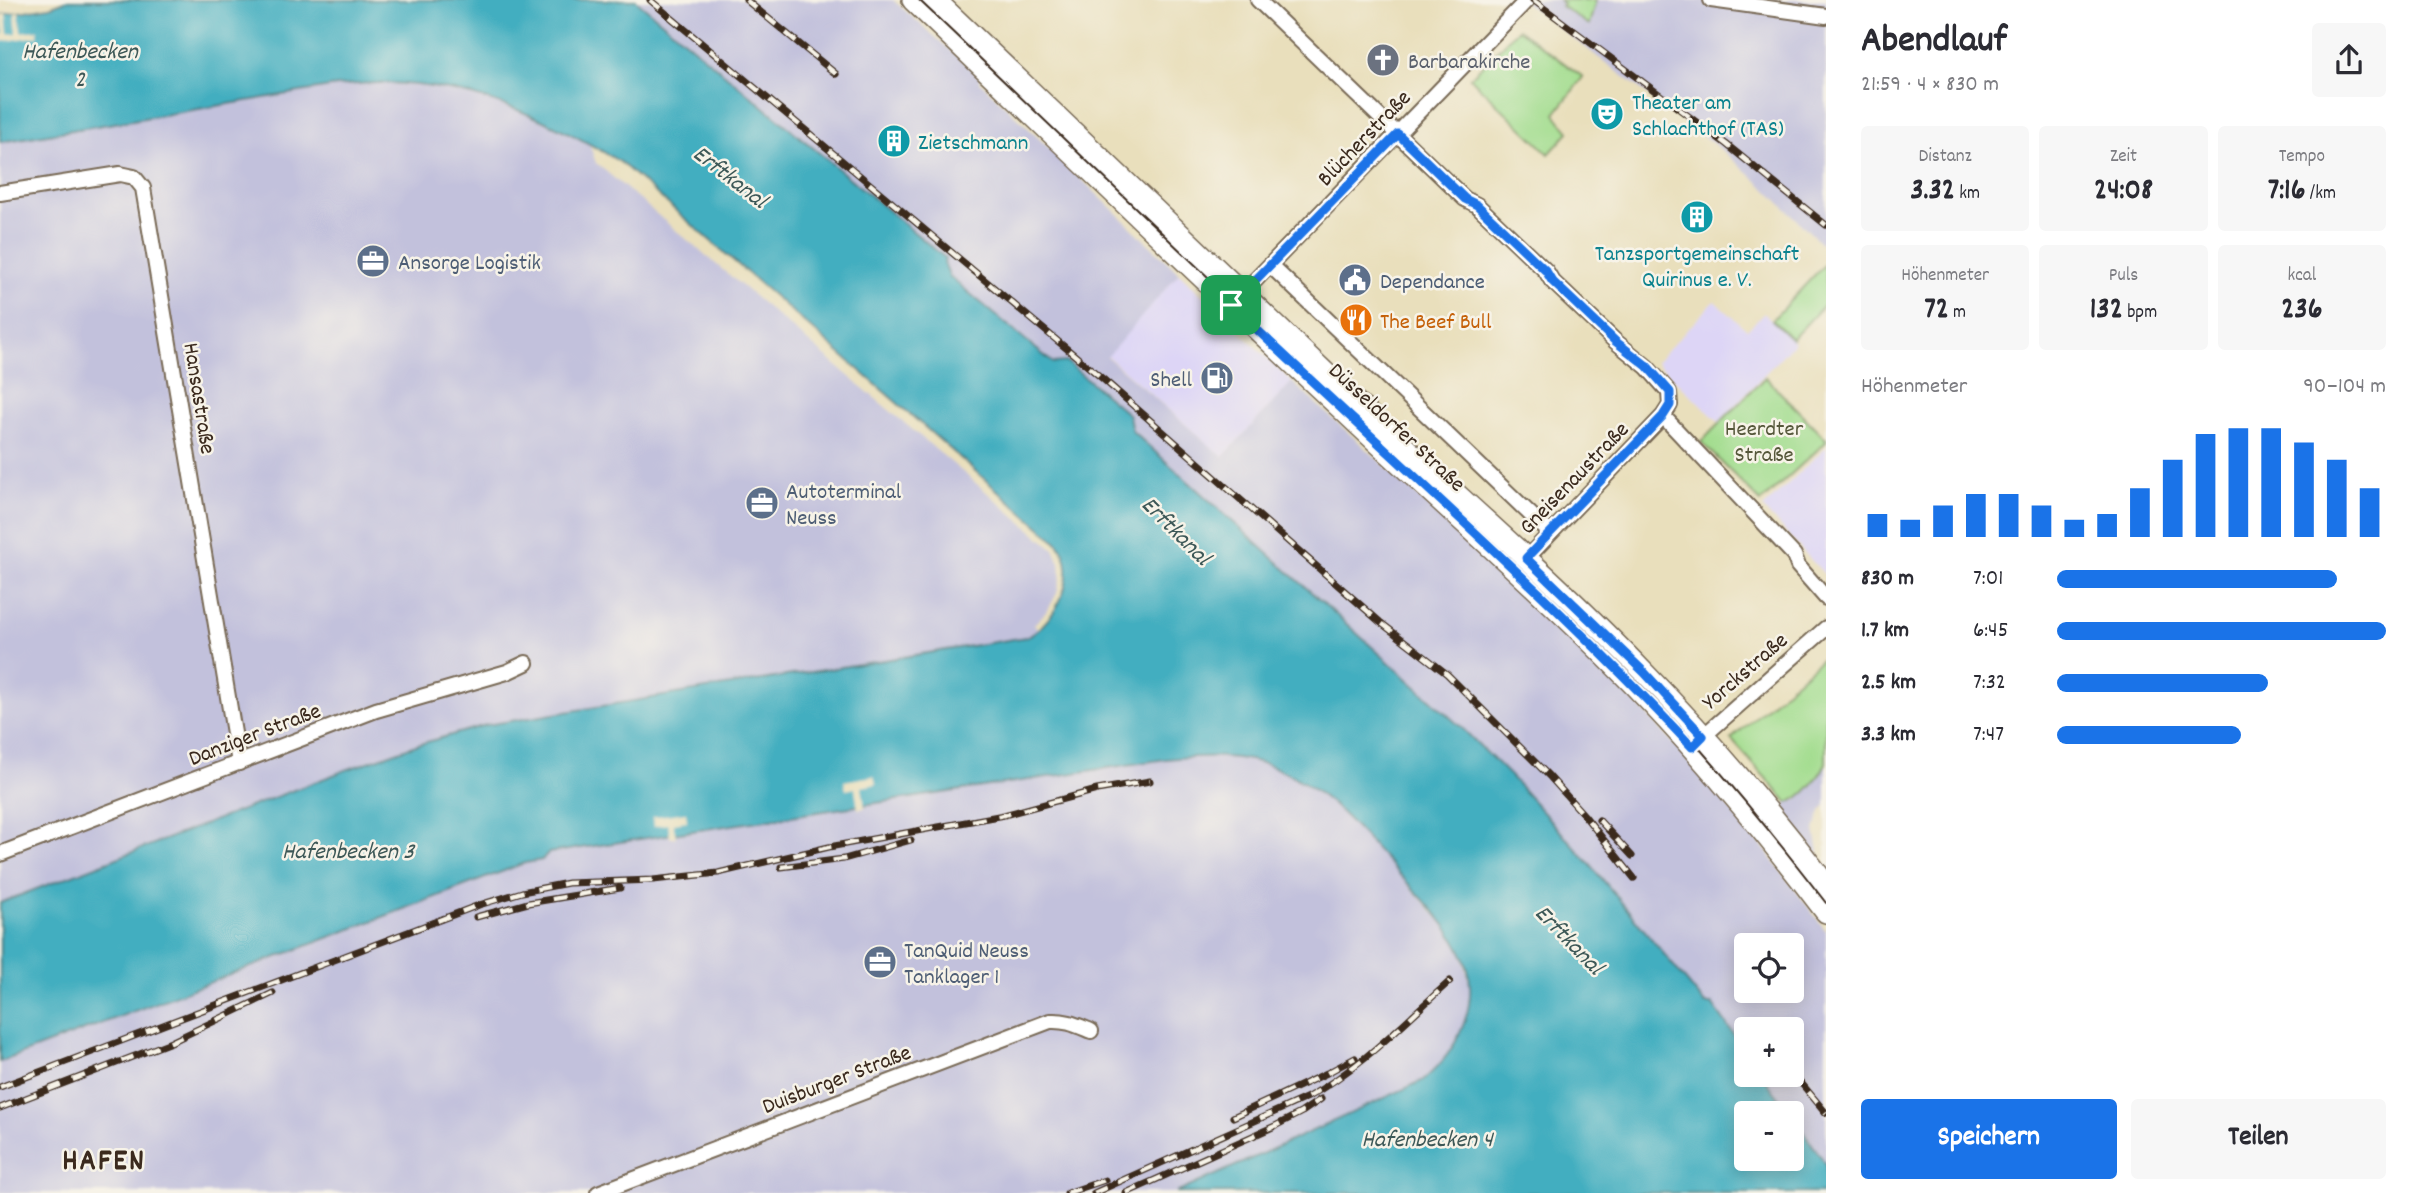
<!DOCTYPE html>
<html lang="de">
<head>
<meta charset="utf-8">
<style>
  body { margin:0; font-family:Dekko,sans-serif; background:#f7f7f7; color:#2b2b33; height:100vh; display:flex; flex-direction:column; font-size:26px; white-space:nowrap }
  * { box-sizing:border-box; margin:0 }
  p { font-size:23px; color:#7c7c81 }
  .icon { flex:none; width:38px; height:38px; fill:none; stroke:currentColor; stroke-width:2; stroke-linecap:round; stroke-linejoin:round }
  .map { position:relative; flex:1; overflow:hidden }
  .side { display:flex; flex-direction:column; background:#fff; width:595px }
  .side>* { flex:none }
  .fabs { position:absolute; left:1734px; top:933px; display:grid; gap:14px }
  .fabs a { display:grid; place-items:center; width:70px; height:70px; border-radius:7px; background:#fff; box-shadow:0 4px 18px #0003; font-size:35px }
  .pin { position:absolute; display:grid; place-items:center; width:60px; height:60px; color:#fff; margin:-30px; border-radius:14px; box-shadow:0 4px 10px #0006 }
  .round { display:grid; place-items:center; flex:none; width:74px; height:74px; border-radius:7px; background:#f7f7f7 }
  .summary { display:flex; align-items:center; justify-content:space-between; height:119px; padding:0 35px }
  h1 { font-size:38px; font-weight:700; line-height:52px }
  .stats { display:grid; grid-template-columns:repeat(3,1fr); gap:10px; height:119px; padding:7px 35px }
  .stats div { display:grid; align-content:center; border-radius:7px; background:#f7f7f7; text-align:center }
  .stats b { font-size:30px; font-weight:700 }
  .stats small { font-size:19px; font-weight:400 }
  .stats p { font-size:19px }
  .chart { height:196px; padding:14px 35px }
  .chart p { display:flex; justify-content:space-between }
  .chart svg { width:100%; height:126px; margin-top:7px; stroke:#1a73e8; stroke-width:6 }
  .button { display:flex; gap:14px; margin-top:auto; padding:14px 35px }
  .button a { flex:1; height:80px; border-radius:7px; background:#1a73e8; color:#fff; font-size:28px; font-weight:700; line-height:80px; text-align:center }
  .button a+a { background:#f7f7f7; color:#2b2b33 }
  ul { padding:0 35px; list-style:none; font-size:23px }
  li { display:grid; grid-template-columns:112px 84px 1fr; align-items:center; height:52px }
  li i { height:18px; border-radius:9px; background:#1a73e8 }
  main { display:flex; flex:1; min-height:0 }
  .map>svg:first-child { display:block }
  .built { fill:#ddd5f6 }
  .industrial { fill:#c2c1dc; fill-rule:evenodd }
  .green { fill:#a3dd8f; stroke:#6f8456; stroke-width:2 }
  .water { fill:#42aec0; stroke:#3e6c6f; stroke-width:2 }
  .pier { fill:#e9dfbc }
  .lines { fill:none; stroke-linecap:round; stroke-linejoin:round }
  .street-casing { stroke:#786955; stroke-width:18 }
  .primary-casing { stroke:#786955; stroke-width:24 }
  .street { stroke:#fff; stroke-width:14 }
  .primary { stroke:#fff; stroke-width:21 }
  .tram { stroke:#3b2a1e; stroke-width:2 }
  .rail-casing { stroke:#3b2a1e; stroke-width:7 }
  .rail { stroke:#f7f3e8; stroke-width:4.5; stroke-dasharray:13; stroke-linecap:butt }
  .route-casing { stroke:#fff; stroke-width:14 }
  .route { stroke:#1a73e8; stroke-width:9 }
  .labels { text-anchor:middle; stroke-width:5; stroke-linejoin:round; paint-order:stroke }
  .worship-label { font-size:23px; fill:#5b616d; stroke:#f7f3e8; text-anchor:start }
  .culture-label { font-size:23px; fill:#0d838f; stroke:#f7f3e8; text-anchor:start }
  .street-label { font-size:23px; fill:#3b2a1e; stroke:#f7f3e8 }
  .service-label { font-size:23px; fill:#4e5e75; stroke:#f7f3e8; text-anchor:start }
  .food-label { font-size:23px; fill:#c56008; stroke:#f7f3e8; text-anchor:start }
  .park-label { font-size:23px; fill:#55573a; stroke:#f7f3e8 }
  .water-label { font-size:24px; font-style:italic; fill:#3d5857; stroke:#f7f3e8 }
  .district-label { font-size:30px; font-weight:bold; letter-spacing:2px; fill:#3b2a1e; stroke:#f7f3e8 }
</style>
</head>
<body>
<main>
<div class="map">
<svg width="1826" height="1193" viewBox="0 0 1826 1193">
  <rect width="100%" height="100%" fill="#f7f3e8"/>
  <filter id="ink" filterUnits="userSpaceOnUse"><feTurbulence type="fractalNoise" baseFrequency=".0143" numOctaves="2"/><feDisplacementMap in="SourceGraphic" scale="14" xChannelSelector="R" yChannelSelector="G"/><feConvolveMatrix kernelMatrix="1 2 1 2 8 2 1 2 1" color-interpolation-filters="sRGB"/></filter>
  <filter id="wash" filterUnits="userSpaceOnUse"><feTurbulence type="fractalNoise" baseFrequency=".00686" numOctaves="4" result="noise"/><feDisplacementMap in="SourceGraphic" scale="28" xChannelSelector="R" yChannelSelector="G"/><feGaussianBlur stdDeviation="1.57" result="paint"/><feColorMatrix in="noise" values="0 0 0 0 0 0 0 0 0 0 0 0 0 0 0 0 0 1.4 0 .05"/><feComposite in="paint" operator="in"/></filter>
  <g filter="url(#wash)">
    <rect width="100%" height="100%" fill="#e9dfbc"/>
    <path class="built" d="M1179,273L1292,382L1223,457L1107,356Z
      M1715,301L1747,330L1764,313L1795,342L1719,422L1656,362Z
      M1826,447V576L1763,508Z"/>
    <path class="industrial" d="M636,0H893L981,77L979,81L1179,273L1107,357L1223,457L1292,382L1503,572L1623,689L1687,758L1767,852L1826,931V1164L1792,1116V1113H1790L1762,1075L1792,1074V1029H1746V1052L1713,1005L1705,1004L1589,863L1511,777L1461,727L1132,431L1129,415L1067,362L1053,363L950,277L944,263L945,258ZM1746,945H1792V990H1746Z
      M1522,0H1826V248L1766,189L1723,151Z
      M378,83L422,86L463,93L497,102L543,120L589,143L596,163L1054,549L1060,563L1061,575L1057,593L1048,610L1034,624L1040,631L1026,637L486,725L413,746L0,903V142L330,87Z
      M1209,755L1242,758L1275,767L1310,785L1339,808L1446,927L1461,951L1470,985L1467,1016L1456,1043L1439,1067L1422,1081L1176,1193H0V1062L525,863L542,860L548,853L1166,759Z
      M1826,763V805L1821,811L1815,830L1822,868L1776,808L1797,800L1821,773Z"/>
    <path class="green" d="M1559,0H1596L1589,25L1561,6L1563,4Z
      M1518,29L1583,77L1555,114L1569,132L1549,154L1470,78Z
      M1826,263V303L1792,339L1772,320Z
      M1765,377L1826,439V442L1761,502L1701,442Z
      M1826,655V763C1819,778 1804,797 1788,803L1731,739Z"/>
    <path class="water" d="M68,0H636L945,258L944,263L950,277L1053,363L1067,362L1129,415L1132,431L1461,727L1511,777L1589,863L1705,1004H1712L1746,1052V1074L1762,1075L1790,1113H1746V1158H1792V1116L1826,1164V1193H1176L1422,1081C1460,1050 1485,997 1460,949C1443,916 1413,890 1389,863C1355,826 1324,788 1276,768C1241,753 1203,756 1166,759L548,853L542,860L525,863L0,1062V903L346,770L413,746L486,725L1026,637C1057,622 1082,571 1057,542L620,162C548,117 465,82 378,83C362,83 346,85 330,87L0,142V15L49,7Z"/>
    <path class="pier" d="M17,12H19L21,32L38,30V36L0,42V35L4,34L1,15L6,14L8,34L17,33L15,13Z
      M874,776L876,784L862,787L865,808L858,809L855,788L846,790L844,781Z
      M686,812L687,821L673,823L676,837L670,838L668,824L654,826L653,817Z"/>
  </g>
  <g filter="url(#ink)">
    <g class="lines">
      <defs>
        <path id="street" d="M1258,0L1465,199L1477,205L1546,271L1552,281L1615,341L1647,367L1669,392L1670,405L1663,416L1521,564
          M1711,0L1826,16
          M0,193L120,174L134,177L143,188L239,763
          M1270,265L1550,533
          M1238,298L1527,0
          M1663,416L1794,555L1798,566L1826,598
          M1698,741L1826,628
          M0,854L376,710L507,672L526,663
          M598,1193L1050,1021C1066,1020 1076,1025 1091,1031"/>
        <path id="primary" d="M913,0C1057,138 1199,276 1345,412C1441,503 1541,589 1633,684C1703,756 1766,833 1826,912
          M935,0C1078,136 1220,274 1364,410C1458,497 1556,581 1645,674C1710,740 1770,811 1826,885"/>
      </defs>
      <use href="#street" class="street-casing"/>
      <use href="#primary" class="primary-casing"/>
      <use href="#street" class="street"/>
      <use href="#primary" class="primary"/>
      <path class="tram" d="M919,0C1065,139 1209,280 1357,418C1450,504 1545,588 1634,678C1703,748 1766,825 1826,903"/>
      <defs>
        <path id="rail" d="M650,0L1103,379L1380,622L1447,674L1549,776L1584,815L1634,878
          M746,0L836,74
          M1533,0L1726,144L1826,225
          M1599,820L1632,856
          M781,867L844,859L911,840
          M476,917L528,903L620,888
          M1792,1072L1826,1113
          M0,1087L479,905L522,892L568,883L653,880L718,873L829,847L1004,815L1097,790L1150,781
          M0,1108L171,1042L273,993
          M1233,1117L1327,1073L1355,1058
          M1067,1193L1105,1180
          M1094,1193L1308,1097C1362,1067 1404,1022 1450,981
          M1126,1193L1275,1126L1302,1112L1321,1099"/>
      </defs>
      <use href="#rail" class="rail-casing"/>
      <use href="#rail" class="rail"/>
    </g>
  </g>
  <g class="lines" filter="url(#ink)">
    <defs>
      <path id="route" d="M1398,134L1465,199L1477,205L1546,271L1552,281L1615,341L1647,366L1670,392V405L1663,416L1526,558L1644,672L1703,736L1692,747C1546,591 1385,452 1231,305Z"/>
    </defs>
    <use href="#route" class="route-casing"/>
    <use href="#route" class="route"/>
  </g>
  <defs>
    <symbol id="church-disc" viewBox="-11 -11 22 22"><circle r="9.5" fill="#6b7280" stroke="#f7f3e8"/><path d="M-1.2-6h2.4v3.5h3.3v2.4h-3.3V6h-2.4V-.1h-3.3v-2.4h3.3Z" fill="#fff"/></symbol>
    <symbol id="theatre-disc" viewBox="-11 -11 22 22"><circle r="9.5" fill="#0f9aa8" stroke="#f7f3e8"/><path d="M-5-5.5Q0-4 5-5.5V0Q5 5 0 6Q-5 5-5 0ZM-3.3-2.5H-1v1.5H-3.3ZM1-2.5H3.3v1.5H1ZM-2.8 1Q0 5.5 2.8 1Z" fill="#fff"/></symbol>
    <symbol id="building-disc" viewBox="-11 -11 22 22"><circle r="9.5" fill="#0f9aa8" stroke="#f7f3e8"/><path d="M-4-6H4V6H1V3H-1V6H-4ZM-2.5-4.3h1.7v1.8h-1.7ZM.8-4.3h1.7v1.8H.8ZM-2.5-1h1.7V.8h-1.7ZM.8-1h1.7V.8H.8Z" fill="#fff"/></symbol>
    <symbol id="office-disc" viewBox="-11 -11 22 22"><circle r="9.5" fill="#5c6f8a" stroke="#f7f3e8"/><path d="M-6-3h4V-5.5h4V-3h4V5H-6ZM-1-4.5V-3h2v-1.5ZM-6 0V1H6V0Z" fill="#fff"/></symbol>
    <symbol id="civic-disc" viewBox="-11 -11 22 22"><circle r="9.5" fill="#5c6f8a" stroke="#f7f3e8"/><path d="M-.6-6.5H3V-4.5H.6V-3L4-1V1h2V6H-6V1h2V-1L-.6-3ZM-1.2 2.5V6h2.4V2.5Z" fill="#fff"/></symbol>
    <symbol id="restaurant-disc" viewBox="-11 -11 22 22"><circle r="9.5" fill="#e8710a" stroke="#f7f3e8"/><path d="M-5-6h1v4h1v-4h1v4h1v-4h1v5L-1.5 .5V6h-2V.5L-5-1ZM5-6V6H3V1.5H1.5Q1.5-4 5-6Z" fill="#fff"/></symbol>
    <symbol id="fuel-disc" viewBox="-11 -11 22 22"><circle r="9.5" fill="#5c6f8a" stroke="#f7f3e8"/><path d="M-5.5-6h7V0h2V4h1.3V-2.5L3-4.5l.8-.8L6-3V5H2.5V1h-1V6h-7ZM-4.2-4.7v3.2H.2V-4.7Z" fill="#fff"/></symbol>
  </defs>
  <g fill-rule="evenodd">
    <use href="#church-disc" x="1364" y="41" width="38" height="38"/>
    <use href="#theatre-disc" x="1588" y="95" width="38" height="38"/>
    <use href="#building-disc" x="875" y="122" width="38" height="38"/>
    <use href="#building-disc" x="1678" y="198" width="38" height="38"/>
    <use href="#office-disc" x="354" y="242" width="38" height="38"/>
    <use href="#civic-disc" x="1336" y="261" width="38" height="38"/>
    <use href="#restaurant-disc" x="1337" y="301" width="38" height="38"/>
    <use href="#fuel-disc" x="1198" y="359" width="38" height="38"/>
    <use href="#office-disc" x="743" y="484" width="38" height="38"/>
    <use href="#office-disc" x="861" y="943" width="38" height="38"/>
  </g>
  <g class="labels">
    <g class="worship-label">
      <text x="1408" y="68">Barbarakirche</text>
    </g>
    <g class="culture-label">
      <text x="1632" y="109">Theater am<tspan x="1632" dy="26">Schlachthof (TAS)</tspan></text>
      <text x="918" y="149">Zietschmann</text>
      <text x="1697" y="260" text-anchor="middle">Tanzsportgemeinschaft<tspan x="1697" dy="26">Quirinus e. V.</tspan></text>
    </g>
    <g class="street-label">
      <text transform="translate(1363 137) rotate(-46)" y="8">Blücherstraße</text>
      <text transform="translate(201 398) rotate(81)" y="8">Hansastraße</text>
      <text transform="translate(1398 426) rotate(43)" y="8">Düsseldorfer Straße</text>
      <text transform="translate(1573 477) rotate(-46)" y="8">Gneisenaustraße</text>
      <text transform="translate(1744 670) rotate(-41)" y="8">Yorckstraße</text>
      <text transform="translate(254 733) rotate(-21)" y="8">Danziger Straße</text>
      <text transform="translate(836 1078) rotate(-21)" y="8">Duisburger Straße</text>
    </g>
    <g class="service-label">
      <text x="398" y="269">Ansorge Logistik</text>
      <text x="1380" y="288">Dependance</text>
      <text x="1192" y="386" text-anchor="end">Shell</text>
      <text x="786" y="498">Autoterminal<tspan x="786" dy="26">Neuss</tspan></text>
      <text x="904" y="957">TanQuid Neuss<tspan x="904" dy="26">Tanklager 1</tspan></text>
    </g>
    <g class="food-label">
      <text x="1380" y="328">The Beef Bull</text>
    </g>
    <g class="park-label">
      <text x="1764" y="435">Heerdter<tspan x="1764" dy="26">Straße</tspan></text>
    </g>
    <g class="water-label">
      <text x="80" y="58">Hafenbecken<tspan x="80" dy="28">2</tspan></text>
      <text transform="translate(731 176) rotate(38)" y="8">Erftkanal</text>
      <text transform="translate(1177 530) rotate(45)" y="8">Erftkanal</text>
      <text x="348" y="858">Hafenbecken 3</text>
      <text transform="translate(1570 939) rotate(46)" y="8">Erftkanal</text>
      <text x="1427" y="1146">Hafenbecken 4</text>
    </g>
    <g class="district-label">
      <text x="104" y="1169">HAFEN</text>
    </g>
  </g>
</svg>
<div class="fabs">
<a><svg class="icon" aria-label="locate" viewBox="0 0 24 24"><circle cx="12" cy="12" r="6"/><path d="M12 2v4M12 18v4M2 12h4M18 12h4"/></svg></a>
<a>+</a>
<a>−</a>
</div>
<div class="pin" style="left:1231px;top:305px;background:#1e9e55"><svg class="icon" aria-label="arrive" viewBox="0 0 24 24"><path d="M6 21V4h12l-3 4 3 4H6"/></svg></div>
</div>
<section class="side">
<div class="summary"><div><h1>Abendlauf</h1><p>21:59 · 4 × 830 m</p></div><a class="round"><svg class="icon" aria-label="share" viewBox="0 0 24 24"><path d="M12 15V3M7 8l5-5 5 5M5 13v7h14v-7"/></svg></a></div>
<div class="stats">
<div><p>Distanz</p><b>3.32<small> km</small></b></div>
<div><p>Zeit</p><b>24:08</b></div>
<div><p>Tempo</p><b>7:16<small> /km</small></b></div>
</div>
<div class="stats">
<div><p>Höhenmeter</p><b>72<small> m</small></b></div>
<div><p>Puls</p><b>132<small> bpm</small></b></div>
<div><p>kcal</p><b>236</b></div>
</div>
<div class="chart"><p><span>Höhenmeter</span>90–104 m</p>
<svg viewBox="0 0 160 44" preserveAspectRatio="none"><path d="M5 44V36M15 44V38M25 44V33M35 44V29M45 44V29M55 44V33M65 44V38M75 44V36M85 44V27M95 44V17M105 44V8M115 44V6M125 44V6M135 44V11M145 44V17M155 44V27"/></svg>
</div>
<ul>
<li><b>830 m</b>7:01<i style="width:85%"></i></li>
<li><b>1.7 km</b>6:45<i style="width:100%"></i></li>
<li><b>2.5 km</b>7:32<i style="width:64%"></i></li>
<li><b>3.3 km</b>7:47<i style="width:56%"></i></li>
</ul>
<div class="button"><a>Speichern</a><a>Teilen</a></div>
</section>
</main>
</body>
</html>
